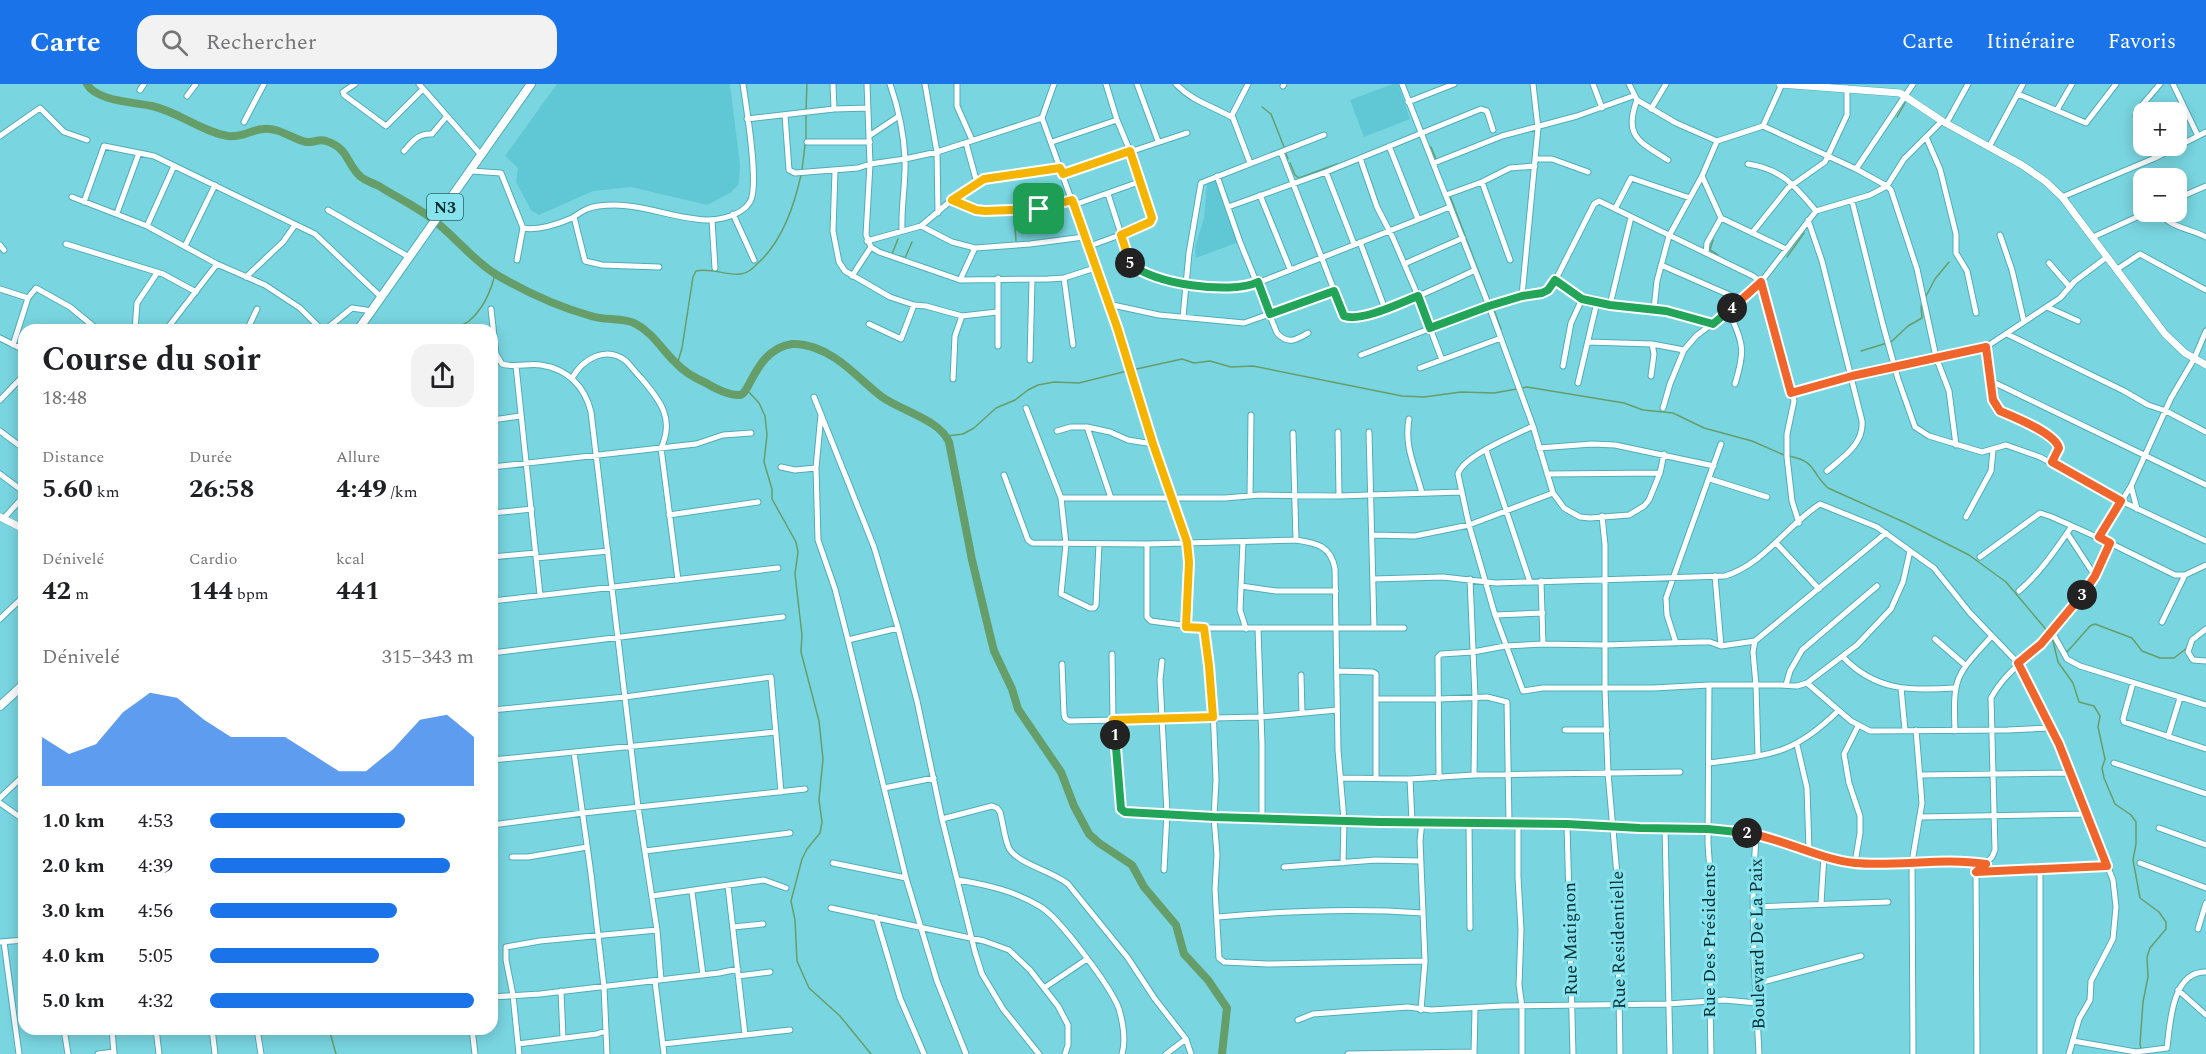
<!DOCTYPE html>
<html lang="fr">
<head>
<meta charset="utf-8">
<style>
  body { margin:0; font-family:Spectral,serif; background:#f2f2f2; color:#202124; height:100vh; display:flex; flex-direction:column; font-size:22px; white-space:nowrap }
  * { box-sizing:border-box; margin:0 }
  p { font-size:20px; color:#757577 }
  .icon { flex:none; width:33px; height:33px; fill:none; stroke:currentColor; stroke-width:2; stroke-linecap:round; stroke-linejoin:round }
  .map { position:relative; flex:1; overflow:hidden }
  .sheet { position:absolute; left:18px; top:240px; width:480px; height:711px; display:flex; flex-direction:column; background:#fff; border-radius:18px; box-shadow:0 3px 15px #0003 }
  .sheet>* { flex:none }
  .buttons { position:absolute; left:2133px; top:18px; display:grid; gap:12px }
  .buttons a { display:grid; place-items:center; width:54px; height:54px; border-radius:12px; background:#fff; box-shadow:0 3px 15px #0003; font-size:30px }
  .pin { position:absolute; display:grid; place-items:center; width:51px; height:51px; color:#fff; margin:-26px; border-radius:12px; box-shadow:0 3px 9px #0006 }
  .km { position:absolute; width:30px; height:30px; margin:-15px; border-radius:50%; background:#222; color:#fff; font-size:16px; line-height:30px; text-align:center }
  .round { display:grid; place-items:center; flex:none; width:63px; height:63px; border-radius:18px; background:#f2f2f2 }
  .head { display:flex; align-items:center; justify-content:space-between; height:102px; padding:0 24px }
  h1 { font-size:33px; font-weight:700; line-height:45px }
  .metrics { display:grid; grid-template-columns:repeat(3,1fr); gap:9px; height:102px; padding:6px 24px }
  .metrics div { display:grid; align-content:center }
  .metrics b { font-size:26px; font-weight:700 }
  .metrics small { font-size:16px; font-weight:400 }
  .metrics p { font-size:16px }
  .chart { height:168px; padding:12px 24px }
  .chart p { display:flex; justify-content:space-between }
  .chart svg { width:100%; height:108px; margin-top:6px; fill:#1a73e8; opacity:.7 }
  ul { padding:0 24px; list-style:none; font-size:20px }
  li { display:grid; grid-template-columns:96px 72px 1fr; align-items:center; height:45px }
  li i { height:15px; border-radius:8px; background:#1a73e8 }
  header { display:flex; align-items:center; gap:36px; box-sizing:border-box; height:84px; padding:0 30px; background:#1a73e8; color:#fff }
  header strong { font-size:28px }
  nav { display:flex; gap:33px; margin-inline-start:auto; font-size:21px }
  .search { width:420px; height:54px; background:#f2f2f2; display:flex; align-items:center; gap:15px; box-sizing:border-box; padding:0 21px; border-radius:18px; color:#757577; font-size:22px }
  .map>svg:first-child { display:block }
  .built { fill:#60c8d4 }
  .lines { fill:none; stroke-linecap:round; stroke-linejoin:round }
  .stream { stroke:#669e69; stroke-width:1.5 }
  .river { stroke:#669e69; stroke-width:8 }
  .minor-casing { stroke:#4fadb8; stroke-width:7 }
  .secondary-casing { stroke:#4fadb8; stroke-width:8 }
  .trunk-casing { stroke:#4fadb8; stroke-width:10 }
  .minor { stroke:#fff; stroke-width:5 }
  .secondary { stroke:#fff; stroke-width:7 }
  .trunk { stroke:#fff; stroke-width:8 }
  .split-1-casing { stroke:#fff; stroke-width:12 }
  .split-2-casing { stroke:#fff; stroke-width:12 }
  .split-3-casing { stroke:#fff; stroke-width:12 }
  .split-4-casing { stroke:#fff; stroke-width:12 }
  .split-5-casing { stroke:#fff; stroke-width:12 }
  .split-6-casing { stroke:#fff; stroke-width:12 }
  .split-1 { stroke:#f5b400; stroke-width:8 }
  .split-2 { stroke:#22a559; stroke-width:8 }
  .split-3 { stroke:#f0652b; stroke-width:8 }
  .split-4 { stroke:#f0652b; stroke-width:8 }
  .split-5 { stroke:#22a559; stroke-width:8 }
  .split-6 { stroke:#f5b400; stroke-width:8 }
  .labels { text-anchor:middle; stroke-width:6; stroke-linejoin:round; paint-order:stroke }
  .shield { fill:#87e3ee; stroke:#296369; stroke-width:1.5 }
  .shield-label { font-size:16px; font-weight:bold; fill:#012c30 }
  .street-label { font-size:18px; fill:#012c30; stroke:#87e3ee }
</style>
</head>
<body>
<header>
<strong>Carte</strong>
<div class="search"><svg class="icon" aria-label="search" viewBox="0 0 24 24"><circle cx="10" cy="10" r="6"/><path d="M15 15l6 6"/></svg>Rechercher</div>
<nav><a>Carte</a><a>Itinéraire</a><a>Favoris</a></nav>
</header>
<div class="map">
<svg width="2206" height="970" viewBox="0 0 2206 970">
  <rect width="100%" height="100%" fill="#79d6e1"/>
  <path class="built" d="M557,0H730L740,81L739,100L730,109L707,121L631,103L593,107L539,131L531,126L516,98L518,84L505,72Z
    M1393,0H1398L1410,35L1364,53L1350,16Z
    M1215,95L1239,158L1196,174L1195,163L1204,134L1207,98Z"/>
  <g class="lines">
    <path class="stream" d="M1262,23L1271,30L1284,63
      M806,26L807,0
      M1897,33L1905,19
      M806,56V31
      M1431,63L1436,75
      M1286,70L1288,75
      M1290,79L1295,91L1299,94L1337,80
      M802,86L805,61
      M1450,112L1491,220
      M1015,143L1016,157
      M1713,156L1710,166L1718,171
      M892,170L898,155
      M900,172L905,174L912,158
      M1787,173L1804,149
      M1161,193L1183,196
      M1097,195L1104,216
      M1188,197L1234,201
      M1244,200L1254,197
      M1925,214L1935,195L1949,178
      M1493,223L1501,245
      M452,246C457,242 464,241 469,237C483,225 491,207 495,190
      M1891,258L1908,242L1922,234L1921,222L1923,218
      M1861,267L1887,259
      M677,281L682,264L693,193L696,187C711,183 726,192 741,190C748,189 752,185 757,180C782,158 794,123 801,91
      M1132,286L1182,275L1194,279L1210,277L1231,283L1253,282L1402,312L1424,313L1461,308L1494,309L1517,305
      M1521,304L1527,303L1624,319L1643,326L1673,329L1704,344L1752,357L1784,371
      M747,306L759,319L765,332L767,351L764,378L772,405V415L796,458L798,468L795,490L802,551L801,568L819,637L823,675L819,716L822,738L820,749L807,765L802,775L791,817L795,836L797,877L809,904L840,932L871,970
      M947,352L963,350L974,344L996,324L1015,316L1028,306L1038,301L1054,298L1079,299L1127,287
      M1789,372C1818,378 1810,388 1828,404L1906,439L1969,471L2006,498L2049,549
      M2052,553L2058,578L2073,599L2079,618L2094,622L2100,632L2098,643L2105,675L2102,684L2104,694L2115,720L2131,731L2136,738V760L2133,776L2140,814L2159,828L2166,838V845L2150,864L2147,873L2148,893L2143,918L2140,960L2142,970
      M2067,568L2090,542L2095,540L2132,554L2142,567L2160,574H2174L2187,564
      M329,945L336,970"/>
    <path class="river" d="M87,0C96,17 133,18 152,22C179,28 200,47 228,52C242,54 250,46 263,45C279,43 292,55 306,58C314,59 319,54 326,57C349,64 346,80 361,93C366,97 373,99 379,102C396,113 415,122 431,134C454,151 473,177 497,191C526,208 559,223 591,232C605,237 623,233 636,240C653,249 663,267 676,279C684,288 695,294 706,299C714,304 730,312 740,311C750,310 756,265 792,260C806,259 823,266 835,274C852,285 866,301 882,313C902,327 940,336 949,358L972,476L990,551L994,567L1012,605L1018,625L1061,688L1074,722L1089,750L1099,759L1132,781L1144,803L1176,841L1184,870L1208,896L1227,924L1222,970"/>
    <defs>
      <path id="minor" d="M355,0L343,8L344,11L386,42L423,5
        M419,0L481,71
        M833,0L834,25
        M867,0L870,80L866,151L871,163L879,168L960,196L1048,195L1064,194L1095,184
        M890,0C898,23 904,50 905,75C906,98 901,122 902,146
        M925,0L937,68L938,129
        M957,0V22L972,56
        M1054,0L1042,34L1117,243L1153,360L1187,457L1189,479L1186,543
        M1137,0L1158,57
        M1176,0C1193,18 1213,22 1233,34L1250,79
        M1402,0L1489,222L1533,342L1553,409L1564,424L1580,433L1590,434L1629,431L1644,422L1649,416L1660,389L1664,370
        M1593,0L1602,24
        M1629,0L1637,16L1676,39L1717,57L1763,42L1782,0
        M2173,0L2198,52
        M1283,2L1284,0
        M140,6L144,0
        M2018,10L2086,39L2116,0
        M187,12L196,0
        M1637,16C1623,53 1640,58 1668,76
        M1408,18L1454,0
        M1651,25L1666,0
        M2057,26L2072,0
        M785,31L789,86L795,89L858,84L870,80L905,75L937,68L1042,34
        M1231,33L1248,0
        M747,35L834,25L868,24
        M244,38L264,0
        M1946,40L1968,0
        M1763,42L1856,85L1887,102L1891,106L1917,185L1936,273L1949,307L1956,361
        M2144,43L2136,32L2137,27L2160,0
        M0,52L40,24L64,48L87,56
        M869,52L899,32
        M1926,53L1940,85L1956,150V169L1967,187L1976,229
        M807,58H870
        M1052,58L1117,36
        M966,59L977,99
        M1389,62L1418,135
        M2150,62L2155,74
        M1989,63L2023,0
        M404,67C413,57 418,49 432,50L447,32
        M1281,68L1344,232C1365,240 1452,197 1475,186
        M1360,74L1377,123L1393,154L1418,212L1442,276
        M1535,75H1552L1588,88
        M1434,79L1502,52L1577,32L1633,12
        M1748,80C1782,85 1795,102 1816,127
        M1856,85L1913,0
        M471,87L501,89L523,144L517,176
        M835,87L833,147L839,178L845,187L890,213L914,221L926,222L962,232L997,228
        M1326,88L1354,160
        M1063,90L1187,49
        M1217,92L1240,158L1277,249C1288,261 1296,256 1308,249
        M1702,92L1721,134L1786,165
        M1482,98L1510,84L1535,82
        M1108,110L1130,178C1136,185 1144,190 1153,194C1173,201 1230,207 1250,202L1450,123
        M1260,111L1290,185
        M1446,111L1482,98L1510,176
        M72,113L147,142L217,180L265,201L300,224L322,246
        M2062,113L2155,74L2206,48
        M2176,115L2206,102
        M952,116L976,126L985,127L1039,125L1072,116
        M1852,117L1883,241L1898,295L1915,343L1929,352L1982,368L2006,361L2040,373L2121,417L2206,457
        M84,118L104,62L154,72L315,150L381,213
        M1074,121L1139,98
        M1228,123L1326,88L1481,25L1487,27L1493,46
        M1615,125L1631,94L1690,114
        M328,126L409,173
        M2160,128C2168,143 2191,145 2206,153
        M117,129L139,69
        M733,130L754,176
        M574,133L585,177L602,181L659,183
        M712,136L715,184
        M1808,136L1822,177L1862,337C1864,360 1843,373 1827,387
        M147,142L174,82
        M921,142L952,158L975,164L1030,160L1084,153
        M523,144C537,147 559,140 572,134C577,131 582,127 587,125C596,121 606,121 615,121C642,121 668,132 696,135C712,138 740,134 750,118C760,102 746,22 743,0
        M1752,149L1788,104L1825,78L1847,31V4
        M2000,151L2012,186L2024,238
        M2093,153L2148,128
        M867,157L921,142L960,109L984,95L1061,84
        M1360,158L1385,225
        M66,160L163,190L196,208
        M0,161L4,166
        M185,162L215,101
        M1087,163L1139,144L1151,136L1130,67L1117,36L1106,0
        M1706,169L1707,159L1721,134
        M2049,179L2069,202
        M1404,180L1463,154
        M1661,181L1741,216
        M2116,186L2140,170L2206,206
        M852,192L871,163
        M246,193L283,158L295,141
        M998,194V262
        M1064,194L1073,261
        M960,196L975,164
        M1555,197L1582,215L1610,221L1667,227L1713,240
        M0,205L28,214
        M1522,212L1538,44L1533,0
        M1108,220L1159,231L1244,239L1334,207
        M1610,221L1631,133
        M2047,223L2078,237
        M491,225L496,270L502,280C515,284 528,279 541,281C568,285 585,303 591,328L638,723L657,846L661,896
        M1654,225L1657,197L1669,152L1702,92L1717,57
        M1729,227C1743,261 1746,264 1735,300
        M1183,233L1189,169L1201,99L1324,51
        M869,240L901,255L914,221
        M135,246L137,219L157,189
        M166,246L217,180
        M247,246L257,225
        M325,246L352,224L372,227
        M2007,250L2124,307L2148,321L2166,327L2206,348
        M0,254L24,266
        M1588,258L1652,260L1684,266
        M13,261L28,214L36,204L70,223L98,246
        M1986,263L1993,316L2000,327C2014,333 2055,349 2059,364L2052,378
        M1361,271L1489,222L1546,208L1555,197L1594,120L1599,117L1753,192L1761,198L1794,317L1787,350V373L1792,417L1799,439
        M1030,276L1032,196
        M516,282L540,511
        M1563,282L1571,239L1582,215
        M1420,284L1501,254
        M1651,292L1654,270L1652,260
        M572,294C583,275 606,261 626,277C631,282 636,289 641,294C660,316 675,335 661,364L678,496
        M953,295L955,252L962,232
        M1991,297L2206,401
        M1578,299L1597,218
        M1791,309L1852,292L1986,263L2060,214L2075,197L2107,173
        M814,313L874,463L898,544L917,617L942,735L975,868L982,890L1003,925L1039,970
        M0,316L24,291
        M1026,324L1061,414L1066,460L1061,510L1090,524H1094L1096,521L1099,460
        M1663,324L1670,300L1684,266L1696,252L1729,227L1761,198L1816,127L1870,111L1887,102L1904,75L1942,37
        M821,330L816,384L818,456L835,505L848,556L906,794L937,897L966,970
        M1409,335C1404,363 1415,382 1422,409
        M492,336L520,332
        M1533,342C1515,351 1463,372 1458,390L1469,441L1495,531L1523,607L1543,604H1653L1709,601H1780L1797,602L1807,599L1857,561L1891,525L1903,498L1910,467
        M1087,343L1111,414
        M0,347L24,365
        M1057,347L1071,343H1087L1110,348L1128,356L1153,360
        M1338,348L1339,412
        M1369,348L1374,544
        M1293,349L1296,456
        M1539,364L1592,360L1615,361L1714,382
        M1486,366L1530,498
        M492,383L696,360L723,351L751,349
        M781,383L795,386L816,384
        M0,390L24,408
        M1547,390L1660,389
        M1004,391L1028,456L1032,459L1147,460L1296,456C1317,459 1331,462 1335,485L1338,666L1344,736L1343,779
        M1710,395L1767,413
        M2131,402L2137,425
        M1250,412L1251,331
        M1061,414H1225L1260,411L1339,412L1461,408
        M492,429L532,425
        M669,431L758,418
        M1602,432L1605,461V605L1608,689L1617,791L1620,970
        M1966,433L1991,387L1993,366
        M4,434L24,412
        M2067,449L2095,492
        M1373,451L1415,452L1469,441L1553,409
        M2099,453L2131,402L2171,314L2194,275L2206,247
        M1243,458L1240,526L1246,545
        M1147,460V533L1151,537L1204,544H1404
        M1777,460L1819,505
        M492,473L536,469
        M1980,473L2040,429L2052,433L2110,459L2175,491H2185L2206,481
        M536,474L608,467
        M1715,492L1721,562
        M1373,495L1443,493L1496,499L1725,492C1764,480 1787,441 1820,420L1877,443L1934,484L1970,529L2018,579L2059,660L2113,796L2116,823L2113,855L2091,897L2090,916L2079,935L2069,970
        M1470,495L1475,613L1474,691
        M1541,497L1543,560
        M1241,502L1276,507H1336
        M2019,507C2041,488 2056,465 2072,442
        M492,517L778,484
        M1495,531L1543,529
        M0,535L24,512
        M2162,538L2185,491
        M1204,544L1213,623L1216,696L1214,733L1217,771L1215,805L1219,874L1224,878L1268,880L1425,877
        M1258,545L1262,660V733
        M2206,545L2192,556L2188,568L2193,576L2206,577
        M2052,548L2067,575L2080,582L2206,621
        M1935,555L1965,581
        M848,556L898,544
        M1755,557L1753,568L1756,601L1758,672
        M1676,559L1667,531L1666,514L1721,360
        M492,569L783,533
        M1112,570L1113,636L1121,725L1123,728L1214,733L1380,738L1567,740L1640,744L1708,745L1756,751L1842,777L1867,780L1957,777L1986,780
        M1843,573C1875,607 1911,607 1954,604
        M1162,577L1160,596L1167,729L1164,786
        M1062,580L1064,630L1065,634L1069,637L1261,633L1337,626
        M1337,587L1373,588L1376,590V693
        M1301,591L1302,629
        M1807,599L1851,637L1870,647L2008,646L2050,644
        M2133,599L2123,635L2124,638L2206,665
        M1709,601L1708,760L1712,816L1710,919L1711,970
        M1786,601L1790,587L1802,566L1877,502
        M1901,604L1905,646
        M1376,615H1439L1487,613L1507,618L1509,739
        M492,626L625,613L771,593L781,708
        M1565,646H1607
        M1955,647C1953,593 1955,592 1991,553
        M2168,653L2180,614
        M1797,661L1807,704L1809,766
        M574,668L591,790L604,903L607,970
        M492,676L776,648
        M1709,679C1769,671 1792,672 1838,627
        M2114,679L2206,710
        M1921,691L2069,689
        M1341,694L1410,695L1474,691L1680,688
        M1439,694L1438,573L1441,570L1473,568L1505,562L1543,560L1605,561L1700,558H1710L1721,562L1755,557L1886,449
        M1410,695L1412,737
        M884,704L934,694
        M0,714L24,691
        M0,719L24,736
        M1920,733L2086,730
        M942,735L992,722L997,724L1000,728C1003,739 1004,751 1008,762C1014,779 1053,787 1068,800L1128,874L1155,915L1186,955L1191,970
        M1469,739L1470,844
        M1518,739V793L1521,846L1519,901L1522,923V970
        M1567,740L1573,970
        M492,741L583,729L805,705
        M1665,744L1670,970
        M2159,744L2206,761
        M1756,751L1753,805L1754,875L1759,970
        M645,767L790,749
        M512,773H528L587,763
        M833,779L906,794
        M1855,779L1860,749V732L1849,699L1844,670L1858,642
        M2140,779L2206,804
        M1284,783L1376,776L1421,777
        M2040,785V970
        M1976,788L1992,773L1995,766L1991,614C2004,590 2022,579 2040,561C2070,531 2093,496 2110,459
        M1976,788L1977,970
        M1977,788L2107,782
        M958,796C988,801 1015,807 1041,823C1060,835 1111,903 1119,925C1123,939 1126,956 1122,970
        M728,802L745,951
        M692,808L703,891
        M652,812L764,796L786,804
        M1821,819L1824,772
        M1754,823L1888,818
        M831,824L984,857L1009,866L1030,886L1058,922L1068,941V961L1065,970
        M876,833L900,914L924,970
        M1218,833C1285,827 1354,824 1422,829
        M733,843L763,840
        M2198,845L2206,819
        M0,858L24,856
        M4,858L19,970
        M738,892L770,888
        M655,897L664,970
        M1755,900L1861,872
        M1044,904L1087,875
        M2178,906L2206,931
        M561,907L563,954
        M492,913L540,910L719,889L738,885
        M1421,926L1425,877L1420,757L1422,737
        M1298,936L1313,930L1408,923L1431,926L1502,922L1668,920L1724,916L1757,919
        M64,945L68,970
        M112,945L114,970
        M156,945L159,970
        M212,945L215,970
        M257,945L261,970
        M472,945L475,970
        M2073,957L2136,968L2167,964C2170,939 2172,887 2206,888
        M518,960L597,950L605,947
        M663,960L790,946
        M98,970L114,968
        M519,970L513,911L506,876V863L540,857L657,846
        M1166,970L1186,955
        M1348,970L1474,968
        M1474,970L1475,925
        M1913,970L1912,778L1922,719L1916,646"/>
      <path id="secondary" d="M1780,0L1900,9L1942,37L2022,81L2045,97L2062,113L2165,250L2185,269L2206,281
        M0,433L24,445"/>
      <path id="trunk" d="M358,246L531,0
        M0,622L24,600"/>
    </defs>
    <use href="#minor" class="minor-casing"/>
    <use href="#secondary" class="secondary-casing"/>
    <use href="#trunk" class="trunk-casing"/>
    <use href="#minor" class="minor"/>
    <use href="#secondary" class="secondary"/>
    <use href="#trunk" class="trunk"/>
  </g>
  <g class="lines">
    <defs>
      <path id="split-1" d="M1039,125L1072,116L1074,121L1117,243L1153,360L1187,458L1189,478L1186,543L1204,544L1209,582L1213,633L1113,636L1115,651"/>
      <path id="split-2" d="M1115,651L1121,725L1125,728L1214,733L1380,738L1567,740L1640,744L1708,745L1747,749"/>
      <path id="split-3" d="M1747,749C1784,755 1818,775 1855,779C1899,783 1942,773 1986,780L1976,788L2107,782L2059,660L2018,579L2041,560L2082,511"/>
      <path id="split-4" d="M1732,224L1761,198L1791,309L1852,292L1986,263L1993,316L2000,327C2014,333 2055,349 2059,364L2052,378L2121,417L2099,453L2110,459L2095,492L2082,511"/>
      <path id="split-5" d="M1130,179C1151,200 1231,211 1258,198L1270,230L1334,207L1344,232C1362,238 1400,219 1418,212L1430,244L1489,222L1522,212L1542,209L1548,206L1555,196L1582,215L1610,221L1666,227L1713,240L1732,224"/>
      <path id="split-6" d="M1039,125L985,127L976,126L952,116L984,95L1060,84L1063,90L1130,67L1152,134L1150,138L1121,151L1130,179"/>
    </defs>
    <use href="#split-1" class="split-1-casing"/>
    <use href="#split-2" class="split-2-casing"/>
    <use href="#split-3" class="split-3-casing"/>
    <use href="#split-4" class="split-4-casing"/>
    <use href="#split-5" class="split-5-casing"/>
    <use href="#split-6" class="split-6-casing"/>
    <use href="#split-1" class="split-1"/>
    <use href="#split-2" class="split-2"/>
    <use href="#split-3" class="split-3"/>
    <use href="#split-4" class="split-4"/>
    <use href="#split-5" class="split-5"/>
    <use href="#split-6" class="split-6"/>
  </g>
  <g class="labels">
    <rect class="shield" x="427" y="110" width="36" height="26" rx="4.5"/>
    <g class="shield-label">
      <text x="445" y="129">N3</text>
    </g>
    <g class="street-label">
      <text transform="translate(1570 855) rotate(-91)" y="6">Rue Matignon</text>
      <text transform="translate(1618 856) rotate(-91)" y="6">Rue Residentielle</text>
      <text transform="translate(1709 857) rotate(-90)" y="6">Rue Des Présidents</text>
      <text transform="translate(1757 860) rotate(-91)" y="6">Boulevard De La Paix</text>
    </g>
  </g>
</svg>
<div class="buttons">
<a>+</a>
<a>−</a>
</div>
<div class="pin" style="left:1039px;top:125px;background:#1e9e55"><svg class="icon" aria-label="arrive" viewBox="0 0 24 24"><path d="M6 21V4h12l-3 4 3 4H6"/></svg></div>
<b class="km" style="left:1115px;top:651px">1</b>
<b class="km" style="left:1747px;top:749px">2</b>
<b class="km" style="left:2082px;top:511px">3</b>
<b class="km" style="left:1732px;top:224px">4</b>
<b class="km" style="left:1130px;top:179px">5</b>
<section class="sheet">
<div class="head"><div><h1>Course du soir</h1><p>18:48</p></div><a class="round"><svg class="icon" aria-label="share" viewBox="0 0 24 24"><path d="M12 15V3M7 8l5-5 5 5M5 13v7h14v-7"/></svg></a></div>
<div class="metrics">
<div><p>Distance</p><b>5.60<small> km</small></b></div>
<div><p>Durée</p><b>26:58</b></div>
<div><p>Allure</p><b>4:49<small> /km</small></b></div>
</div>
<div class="metrics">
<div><p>Dénivelé</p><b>42<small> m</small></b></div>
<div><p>Cardio</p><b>144<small> bpm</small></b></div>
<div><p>kcal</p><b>441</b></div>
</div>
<div class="chart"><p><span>Dénivelé</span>315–343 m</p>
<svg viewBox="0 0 160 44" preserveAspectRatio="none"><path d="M0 44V24L10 31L20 27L30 14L40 6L50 8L60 17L70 24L80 24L90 24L100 31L110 38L120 38L130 29L140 17L150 15L160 24V44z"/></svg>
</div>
<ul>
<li><b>1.0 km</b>4:53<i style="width:74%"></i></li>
<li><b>2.0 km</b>4:39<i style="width:91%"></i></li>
<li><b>3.0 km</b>4:56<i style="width:71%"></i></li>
<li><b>4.0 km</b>5:05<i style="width:64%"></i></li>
<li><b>5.0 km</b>4:32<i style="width:100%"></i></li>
</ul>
</section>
</div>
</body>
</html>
